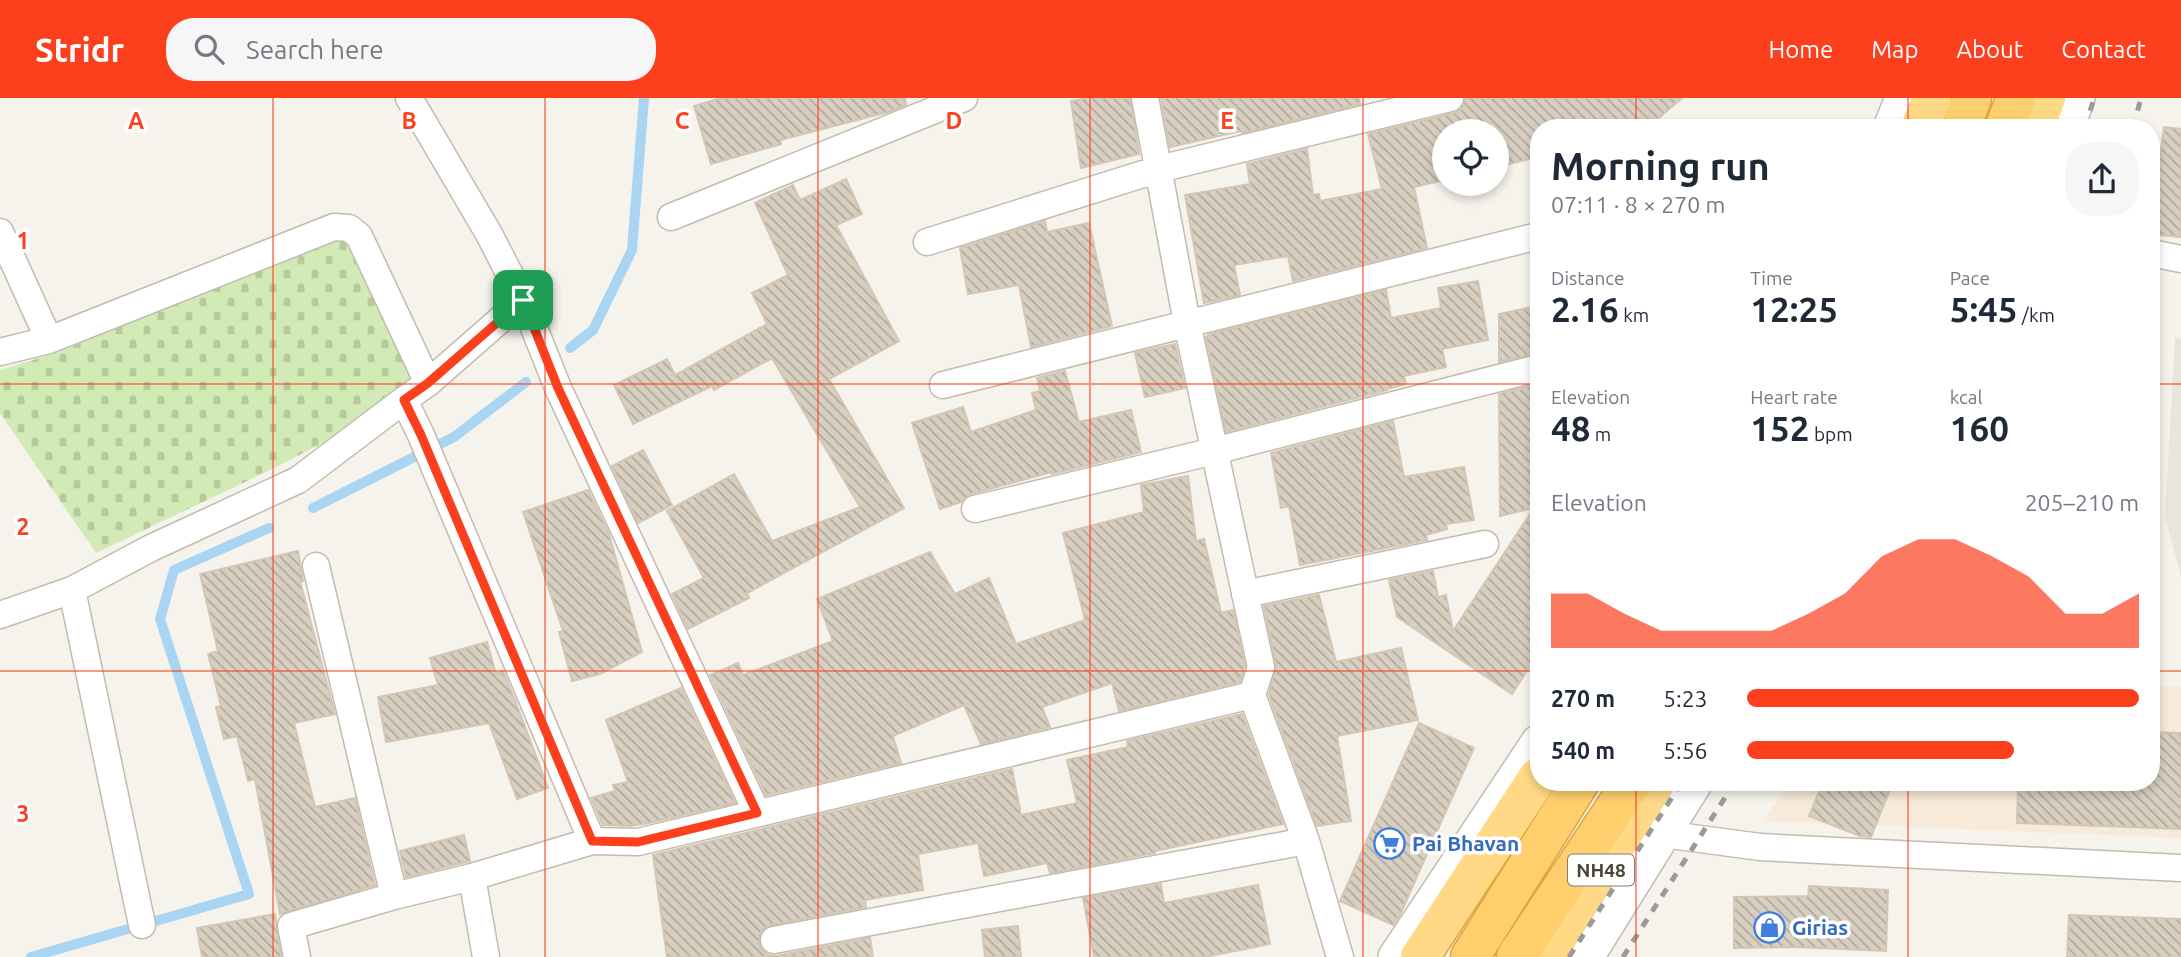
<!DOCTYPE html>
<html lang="en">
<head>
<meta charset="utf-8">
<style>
  body { margin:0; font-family:Ubuntu,sans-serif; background:#f6f6f7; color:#1f2937; height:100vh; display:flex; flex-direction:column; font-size:26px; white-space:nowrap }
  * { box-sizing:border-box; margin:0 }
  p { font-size:23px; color:#747a83 }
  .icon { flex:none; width:38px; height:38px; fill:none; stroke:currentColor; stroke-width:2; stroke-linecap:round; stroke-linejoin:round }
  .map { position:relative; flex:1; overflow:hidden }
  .side { position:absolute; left:1530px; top:21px; width:630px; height:672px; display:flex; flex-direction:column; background:#fff; border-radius:28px; box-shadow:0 4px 10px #0003 }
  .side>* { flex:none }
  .buttons { position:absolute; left:1432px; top:21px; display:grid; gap:14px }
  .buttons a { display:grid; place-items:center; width:77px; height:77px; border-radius:50%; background:#fff; box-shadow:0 4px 10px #0003; font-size:35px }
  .pin { position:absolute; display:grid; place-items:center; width:60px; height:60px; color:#fff; margin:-30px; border-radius:14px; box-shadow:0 4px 10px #0006 }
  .round { display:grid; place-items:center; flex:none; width:74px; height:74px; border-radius:28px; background:#f6f6f7 }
  .head { display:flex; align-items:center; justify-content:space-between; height:119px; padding:0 21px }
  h1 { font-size:38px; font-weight:700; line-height:52px }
  .stats { display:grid; grid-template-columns:repeat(3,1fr); gap:10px; height:119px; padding:7px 21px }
  .stats div { display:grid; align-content:center }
  .stats b { font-size:35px; font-weight:700 }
  .stats small { font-size:19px; font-weight:400 }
  .stats p { font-size:19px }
  .chart { height:196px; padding:14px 21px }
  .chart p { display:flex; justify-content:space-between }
  .chart svg { width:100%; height:126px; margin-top:7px; fill:#fc3f1d; opacity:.7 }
  ul { padding:0 21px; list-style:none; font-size:23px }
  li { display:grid; grid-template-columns:112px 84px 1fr; align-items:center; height:52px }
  li i { height:18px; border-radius:9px; background:#fc3f1d }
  header { display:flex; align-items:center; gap:42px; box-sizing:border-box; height:98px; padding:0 35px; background:#fc3f1d; color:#fff }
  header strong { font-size:33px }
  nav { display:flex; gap:38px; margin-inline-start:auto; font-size:24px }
  .search { width:490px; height:63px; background:#f6f6f7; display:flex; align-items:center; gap:18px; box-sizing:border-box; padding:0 24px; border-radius:28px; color:#747a83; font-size:26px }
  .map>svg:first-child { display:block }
  .residential { fill:#eae5da }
  .commercial { fill:#f7ead8 }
  .cemetery { fill:url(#cemetery-stones) }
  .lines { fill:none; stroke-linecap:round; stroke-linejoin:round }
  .stream { stroke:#a9d4f2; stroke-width:10 }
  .building { fill:url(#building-back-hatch); stroke:#d3c7b4; stroke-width:2 }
  .minor-casing { stroke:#c2bbae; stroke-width:29 }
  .tertiary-casing { stroke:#c2bbae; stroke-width:36 }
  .trunk-casing { stroke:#e0a43c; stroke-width:41 }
  .motorway-casing { stroke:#e0a43c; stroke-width:41 }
  .minor { stroke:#fff; stroke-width:26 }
  .tertiary { stroke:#fff; stroke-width:33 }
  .trunk { stroke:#ffd985; stroke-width:38 }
  .motorway { stroke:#ffcf6e; stroke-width:38 }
  .rail { stroke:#9a9a9a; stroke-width:5; stroke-dasharray:9 9; stroke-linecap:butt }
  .route-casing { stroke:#fff; stroke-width:14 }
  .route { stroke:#fc3f1d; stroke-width:9 }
  .grid { fill:none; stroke:#fc3f1d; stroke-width:2; stroke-opacity:0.55 }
  .labels { text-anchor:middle; stroke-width:7; stroke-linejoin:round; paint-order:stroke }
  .shield { fill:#fff; stroke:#817c74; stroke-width:2 }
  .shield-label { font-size:19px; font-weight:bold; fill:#4b4439 }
  .shop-label { font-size:21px; font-weight:bold; fill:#366cbe; stroke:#fff; text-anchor:start }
  .grid-label { font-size:23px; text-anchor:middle; font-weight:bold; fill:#fc3f1d; stroke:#fff; stroke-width:7; stroke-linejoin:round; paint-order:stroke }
</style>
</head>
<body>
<header>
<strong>Stridr</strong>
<div class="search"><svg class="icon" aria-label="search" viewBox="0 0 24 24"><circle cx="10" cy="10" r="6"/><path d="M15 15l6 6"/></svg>Search here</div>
<nav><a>Home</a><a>Map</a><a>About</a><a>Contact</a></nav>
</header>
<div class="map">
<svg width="2181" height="859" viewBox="0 0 2181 859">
  <defs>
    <pattern id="cemetery-stones" width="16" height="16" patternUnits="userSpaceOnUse" patternTransform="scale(1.75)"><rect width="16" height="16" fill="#d2eab5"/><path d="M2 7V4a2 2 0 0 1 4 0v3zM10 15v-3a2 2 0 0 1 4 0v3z" fill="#b6ca9c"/></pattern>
    <pattern id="building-back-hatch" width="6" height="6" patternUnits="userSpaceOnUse" patternTransform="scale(1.75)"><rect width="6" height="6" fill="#d8cfc1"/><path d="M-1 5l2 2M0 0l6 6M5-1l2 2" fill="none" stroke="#b1aa9e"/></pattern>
  </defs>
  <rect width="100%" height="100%" fill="#f6f3ec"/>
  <path class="residential" d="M2175,239L2181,241V479L2165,419Z"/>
  <path class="commercial" d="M2151,588L2181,589V740L1764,723L1790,684H2151Z"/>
  <path class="cemetery" d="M364,126L437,287L272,371L96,455L0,315V272L59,254Z"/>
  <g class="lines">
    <path class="stream" d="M570,250L593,232L632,152L644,0
      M313,410L454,339L526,284
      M31,859L249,796L160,521L174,472L269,430"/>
  </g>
  <path class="building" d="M721,0H905L906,7L888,14L780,42L781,46L711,66L694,8Z
    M1089,0H1130L1139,56L1081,70L1071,3Z
    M1161,0H1359L1360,6L1242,35L1241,33L1170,49Z
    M1465,0H1682L1647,30H1538V59L1496,69V33H1444V82L1414,89L1427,150L1293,183L1288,158L1234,167L1240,197L1204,205L1185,97L1250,86L1247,66L1307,51L1313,97L1319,96L1320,103L1382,91L1368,36L1454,15L1461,11Z
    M2164,29L2181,31V139L2151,136L2153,88L2156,89Z
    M846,81L862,116L836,127L899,243L829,281L904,410L747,495L749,500L688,531L672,496L704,480L667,413L734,376L772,443L860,409L772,260L714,292L712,288L633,326L614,287L667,261L675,277L767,226L752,195L788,177L755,105L793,87L800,102Z
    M1045,123L1047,134L1089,125L1112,228L1031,249L1019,187L968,196L960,150Z
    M1478,183L1488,242L1442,251L1446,269L1404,278L1406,286L1387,291V292L1226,334L1206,239L1210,236L1386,192L1391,220L1441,210L1438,190Z
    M1532,209L1538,255L1499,264V216Z
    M1175,246L1185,290L1145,299L1135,255Z
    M1065,273L1079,324L1131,312L1141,354L1052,376V374L971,396L961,404L940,411L912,325L963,309L971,334L1036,312L1032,295L1040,293L1037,280Z
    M1538,286V556L1512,596L1397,519L1389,482L1433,473L1438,499L1446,497L1453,533L1534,410L1500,418L1499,296Z
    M1393,323L1404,379L1464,369L1474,422L1446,426L1447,431L1426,437L1427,442L1300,467L1289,408L1281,410L1271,355Z
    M643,352L672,407L638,425L612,368Z
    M1188,378L1196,443L1204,441L1221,515L1233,512L1245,568L1240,584L1119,613L1112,585L1042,609L1050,629L981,646L964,607L893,638L901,665L766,697L710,577L738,565L743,577L833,543L817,501L930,454L955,496L989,480L1016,546L1085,522L1063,435L1144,414L1141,387Z
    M588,392L609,436L642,554L600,576L572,583L559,534L563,533L523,414Z
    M298,453L303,483H300L335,616L294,625L315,709L355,700L375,787L280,816L255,681L248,683L237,638L224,641L216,609L221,608L208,556L218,553L200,476Z
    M1319,497L1336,564L1401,550L1418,622L1337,638L1351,723L1317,728L1269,597L1276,566L1264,508Z
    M487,544L496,576L503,573L515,602L548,690L517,701L489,625L386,644L378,599L438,587L430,560Z
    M681,590L735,705L649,725L630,728L603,727L591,700L615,693L613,687L628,684L606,622Z
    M1242,616L1283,726L1155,753V755L1050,775L1047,765L984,778L978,745L918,756L923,792L865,802L866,809L771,827L763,831L759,837V846L762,852L768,857L776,858L870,840L873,859H667L653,757L1012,671L1021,717L1077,705L1067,662L1128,649L1127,643Z
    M1419,625L1474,650L1400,817L1393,827L1340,803Z
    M2151,634L2181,635V731L2017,725L2018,684H2151Z
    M1823,684H1893L1871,739L1860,738L1809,718Z
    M464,737L470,763L406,779L400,753Z
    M1161,786L1164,805L1258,787L1270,846L1205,859H1094L1083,800Z
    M1809,788L1888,792L1886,853L1796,849L1734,850V799L1808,798Z
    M275,816L281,859H202L197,830Z
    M2069,817L2181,821V859H2067Z
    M1018,828L1021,859H985L982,832Z"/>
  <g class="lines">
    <defs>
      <path id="minor" d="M409,0L489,136L523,202L558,290L757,715
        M1145,0L1187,225L1261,569L1252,597L1306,743L1340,859
        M671,119L964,0
        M0,134L49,242L0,254
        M927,144L1159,71L1450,0
        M2151,155L2181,161
        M523,202L428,285L404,302L421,337L592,743
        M49,242L334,129L349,130L359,138L428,285
        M943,287L1538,138
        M975,411L1214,353L1538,270
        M72,492L142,827
        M1245,496L1485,446
        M0,517L72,492L151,450L298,382L404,302
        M1663,736L1760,749L2181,770
        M394,798L472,779
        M774,842L1306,743
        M297,859L291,828L394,798L316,468
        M486,859L472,779L592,743L638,744L1252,597"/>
      <path id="tertiary" d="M1890,30L1902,0
        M2067,30L2078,0
        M1395,859L1538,644
        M1587,859L1696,684"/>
      <path id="trunk" d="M1920,30L1932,0
        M2035,30L2046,0
        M1420,859L1538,679
        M1545,859L1656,684"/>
      <path id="motorway" d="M1961,30L1972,0
        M2004,30L2016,0
        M1470,859L1580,684
        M1516,859L1632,684"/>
    </defs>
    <use href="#minor" class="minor-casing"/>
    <use href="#tertiary" class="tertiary-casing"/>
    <use href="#trunk" class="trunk-casing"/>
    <use href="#motorway" class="motorway-casing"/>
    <use href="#minor" class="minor"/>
    <use href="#tertiary" class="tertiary"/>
    <use href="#trunk" class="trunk"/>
    <use href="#motorway" class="motorway"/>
    <path class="rail" d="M2085,30L2094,0
      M2133,30L2141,0
      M1569,859L1682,684
      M1623,859L1735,684"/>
  </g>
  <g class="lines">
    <defs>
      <path id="route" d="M523,202L558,290L757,715L638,744L592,743L421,337L404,302L428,285Z"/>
    </defs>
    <use href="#route" class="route-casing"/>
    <use href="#route" class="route"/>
  </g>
  <path class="grid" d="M273,0V859M545,0V859M818,0V859M1090,0V859M1363,0V859M1636,0V30M1908,0V30M0,286H1538M2151,286H2181M0,573H1538M2151,573H2181M1636,684V859M1908,684V859"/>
  <defs>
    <symbol id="supermarket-ring" viewBox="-11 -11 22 22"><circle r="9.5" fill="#fff" stroke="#3f7fe0" stroke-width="1.5"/><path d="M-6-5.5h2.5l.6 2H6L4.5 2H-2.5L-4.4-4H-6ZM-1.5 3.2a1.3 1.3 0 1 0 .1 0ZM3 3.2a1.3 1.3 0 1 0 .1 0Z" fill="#3f7fe0"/></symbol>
    <symbol id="shop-ring" viewBox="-11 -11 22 22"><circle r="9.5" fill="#fff" stroke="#3f7fe0" stroke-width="1.5"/><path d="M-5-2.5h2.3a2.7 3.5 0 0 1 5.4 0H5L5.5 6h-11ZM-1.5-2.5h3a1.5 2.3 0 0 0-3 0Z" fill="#3f7fe0"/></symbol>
  </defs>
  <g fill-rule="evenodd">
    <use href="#supermarket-ring" x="1372" y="728" width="35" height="35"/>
    <use href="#shop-ring" x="1752" y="812" width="35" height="35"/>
  </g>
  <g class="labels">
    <rect class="shield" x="1568" y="756.5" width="66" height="31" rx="5"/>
    <g class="shield-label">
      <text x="1601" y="779">NH48</text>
    </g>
    <g class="shop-label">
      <text x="1412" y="753">Pai Bhavan</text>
      <text x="1792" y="837">Girias</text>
    </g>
  </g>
  <g class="grid-label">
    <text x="136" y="31">A</text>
    <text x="409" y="31">B</text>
    <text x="682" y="31">C</text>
    <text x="954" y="31">D</text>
    <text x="1227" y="31">E</text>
    <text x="23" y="151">1</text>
    <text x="23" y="437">2</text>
    <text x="23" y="724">3</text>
  </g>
</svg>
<div class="buttons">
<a><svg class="icon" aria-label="locate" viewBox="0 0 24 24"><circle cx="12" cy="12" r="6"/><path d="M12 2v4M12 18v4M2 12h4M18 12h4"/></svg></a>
</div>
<div class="pin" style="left:523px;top:202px;background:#1e9e55"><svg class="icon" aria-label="arrive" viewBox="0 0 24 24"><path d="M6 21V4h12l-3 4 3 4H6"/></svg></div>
<section class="side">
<div class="head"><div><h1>Morning run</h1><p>07:11 · 8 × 270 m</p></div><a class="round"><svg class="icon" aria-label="share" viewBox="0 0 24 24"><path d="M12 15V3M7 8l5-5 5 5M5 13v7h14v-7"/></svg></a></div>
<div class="stats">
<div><p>Distance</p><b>2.16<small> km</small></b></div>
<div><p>Time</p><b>12:25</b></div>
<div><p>Pace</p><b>5:45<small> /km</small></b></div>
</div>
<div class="stats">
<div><p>Elevation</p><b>48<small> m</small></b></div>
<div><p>Heart rate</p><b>152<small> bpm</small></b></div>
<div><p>kcal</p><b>160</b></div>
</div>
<div class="chart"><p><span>Elevation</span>205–210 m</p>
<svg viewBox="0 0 160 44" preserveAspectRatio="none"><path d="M0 44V25L10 25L20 32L30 38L40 38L50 38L60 38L70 32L80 25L90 12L100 6L110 6L120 12L130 19L140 32L150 32L160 25V44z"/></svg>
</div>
<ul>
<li><b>270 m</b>5:23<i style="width:100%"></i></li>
<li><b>540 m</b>5:56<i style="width:68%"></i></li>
</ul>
</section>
</div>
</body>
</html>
